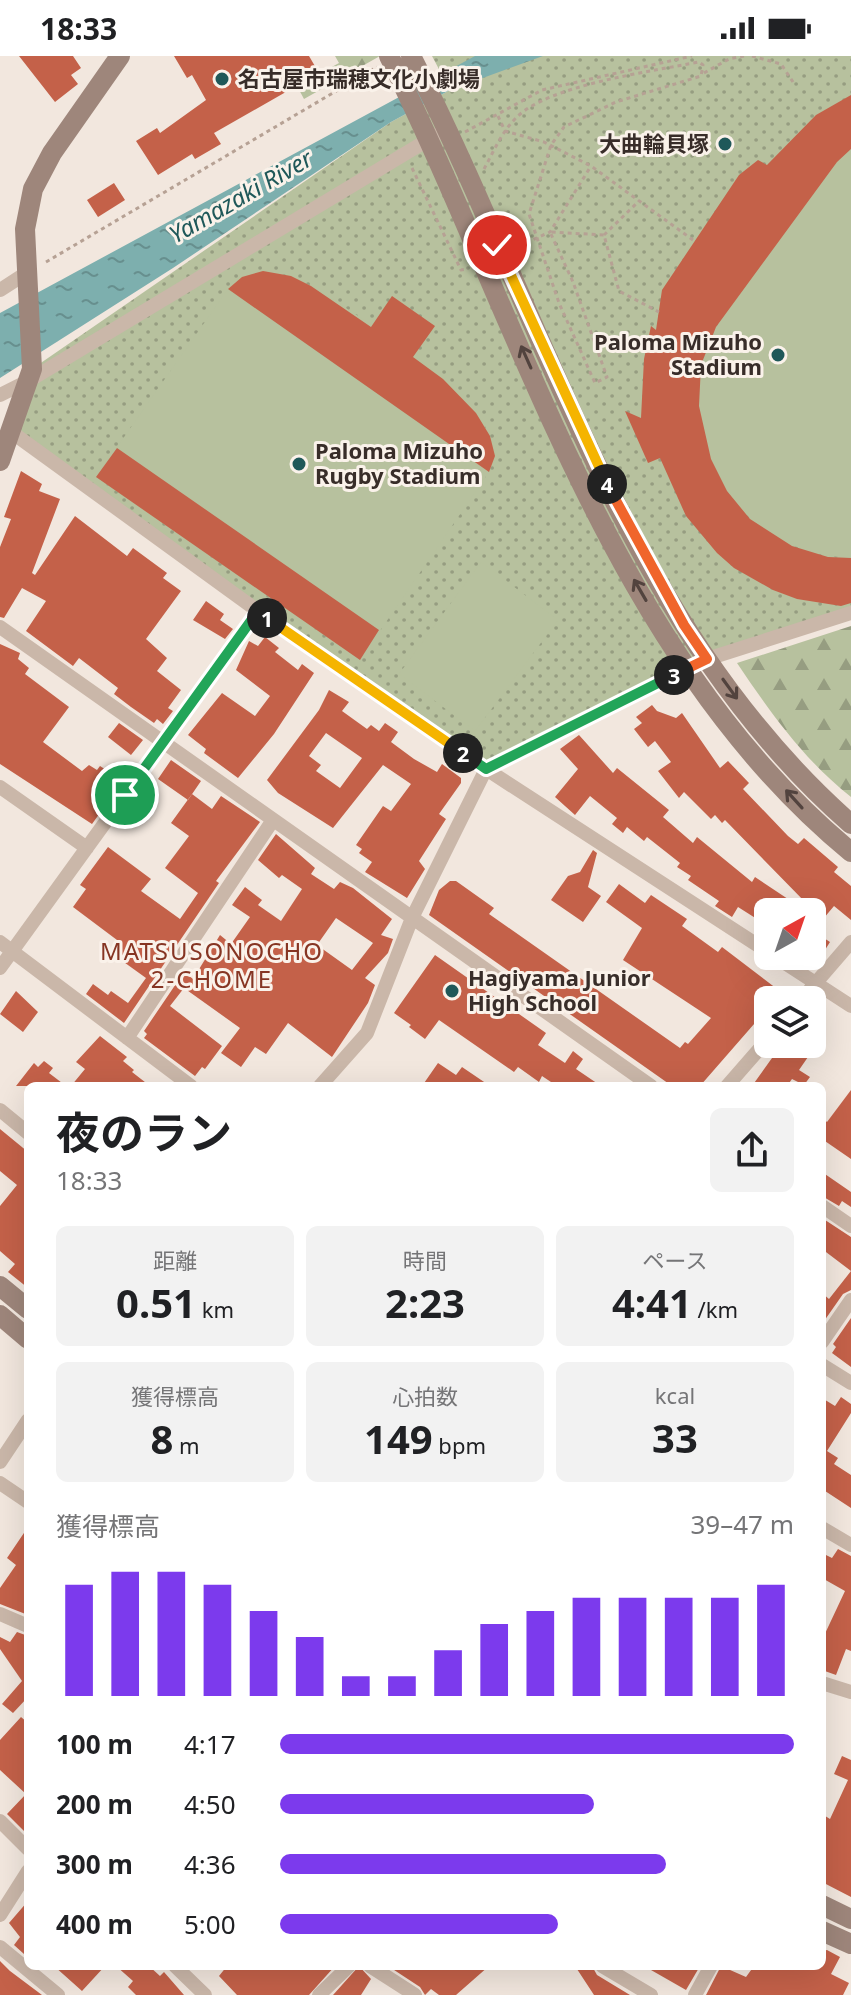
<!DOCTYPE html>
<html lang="ja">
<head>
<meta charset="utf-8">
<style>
  body { margin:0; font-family:"Noto Sans","Noto Sans JP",sans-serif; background:#f2f2f2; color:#202124; height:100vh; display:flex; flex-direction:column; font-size:30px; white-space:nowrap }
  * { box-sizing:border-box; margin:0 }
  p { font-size:26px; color:#757577 }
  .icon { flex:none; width:44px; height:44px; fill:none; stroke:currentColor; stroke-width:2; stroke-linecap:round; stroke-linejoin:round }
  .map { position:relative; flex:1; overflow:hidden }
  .sheet { position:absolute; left:24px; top:1026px; width:802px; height:888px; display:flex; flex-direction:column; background:#fff; border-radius:12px; box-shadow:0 8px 32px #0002 }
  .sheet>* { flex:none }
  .needle { width:52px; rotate:40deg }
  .buttons { position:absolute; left:754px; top:842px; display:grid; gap:16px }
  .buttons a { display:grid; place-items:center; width:72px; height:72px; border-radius:12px; background:#fff; box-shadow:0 8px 32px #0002; font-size:40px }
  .pin { position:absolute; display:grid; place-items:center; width:68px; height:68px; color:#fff; margin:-34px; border:4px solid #fff; border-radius:50%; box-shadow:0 2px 8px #0007 }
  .km { position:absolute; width:40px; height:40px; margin:-20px; border-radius:50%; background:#222; color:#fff; font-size:22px; line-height:40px; text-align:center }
  .round { display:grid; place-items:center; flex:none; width:84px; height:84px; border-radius:12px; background:#f2f2f2 }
  .headline { display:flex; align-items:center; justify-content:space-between; height:136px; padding:0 32px }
  h1 { font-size:44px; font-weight:700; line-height:60px }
  .metrics { display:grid; grid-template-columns:repeat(3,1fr); gap:12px; height:136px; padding:8px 32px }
  .metrics div { display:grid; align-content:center; border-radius:12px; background:#f2f2f2; text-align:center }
  .metrics b { font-size:40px; font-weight:700 }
  .metrics small { font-size:22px; font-weight:400 }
  .metrics p { font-size:22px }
  .chart { height:224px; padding:16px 32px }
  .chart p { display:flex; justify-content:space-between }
  .chart svg { width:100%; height:144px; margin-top:8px; stroke:#7c3aed; stroke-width:6 }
  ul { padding:0 32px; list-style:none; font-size:26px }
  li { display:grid; grid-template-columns:128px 96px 1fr; align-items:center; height:60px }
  li i { height:20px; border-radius:10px; background:#7c3aed }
  .status { display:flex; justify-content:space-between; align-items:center; height:56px; padding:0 40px; background:#fff; direction:ltr }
  .status svg { height:22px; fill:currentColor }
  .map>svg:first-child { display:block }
  .forest { fill:url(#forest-firs) }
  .park { fill:url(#park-dots) }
  .pitch { fill:#b7c19e }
  .water { fill:url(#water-ripples) }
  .building { fill:#c46149; fill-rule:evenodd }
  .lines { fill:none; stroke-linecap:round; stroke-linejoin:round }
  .path { stroke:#b6a194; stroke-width:3; stroke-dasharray:4 4; stroke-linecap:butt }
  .street { stroke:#cab7a9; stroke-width:14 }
  .secondary { stroke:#9e867b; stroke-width:20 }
  .oneway { stroke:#52433e }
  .split-1-casing { stroke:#fff; stroke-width:16 }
  .split-2-casing { stroke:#fff; stroke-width:16 }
  .split-3-casing { stroke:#fff; stroke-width:16 }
  .split-4-casing { stroke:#fff; stroke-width:16 }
  .split-5-casing { stroke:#fff; stroke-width:16 }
  .split-1 { stroke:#22a559; stroke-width:10 }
  .split-2 { stroke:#f5b400; stroke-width:10 }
  .split-3 { stroke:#22a559; stroke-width:10 }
  .split-4 { stroke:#f0652b; stroke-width:10 }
  .split-5 { stroke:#f5b400; stroke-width:10 }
  .poi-dot { fill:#1f5859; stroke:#faf2ea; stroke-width:3 }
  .labels { text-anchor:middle; stroke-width:6; stroke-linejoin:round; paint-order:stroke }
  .poi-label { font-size:22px; font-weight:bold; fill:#382d29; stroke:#faf2ea; text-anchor:start }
  .water-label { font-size:24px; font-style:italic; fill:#1f5859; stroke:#faf2ea }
  .neighbourhood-label { font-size:24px; letter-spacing:2px; fill:#863523; stroke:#faf2ea }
</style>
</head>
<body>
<div class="status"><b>18:33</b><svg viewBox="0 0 49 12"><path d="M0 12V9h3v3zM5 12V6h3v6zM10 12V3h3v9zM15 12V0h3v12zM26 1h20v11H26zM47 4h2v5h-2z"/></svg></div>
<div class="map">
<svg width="851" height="1939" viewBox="0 0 851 1939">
  <defs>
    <pattern id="forest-firs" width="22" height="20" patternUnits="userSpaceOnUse" patternTransform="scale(2)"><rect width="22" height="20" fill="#b7c19e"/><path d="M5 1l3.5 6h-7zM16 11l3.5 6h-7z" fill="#969d81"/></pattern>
    <pattern id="park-dots" width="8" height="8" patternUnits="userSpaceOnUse" patternTransform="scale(2)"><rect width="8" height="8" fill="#b7c19e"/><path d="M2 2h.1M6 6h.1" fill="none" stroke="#969d81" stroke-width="1.8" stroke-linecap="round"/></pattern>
    <pattern id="water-ripples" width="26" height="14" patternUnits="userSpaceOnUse" patternTransform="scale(2)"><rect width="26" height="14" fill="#7dafae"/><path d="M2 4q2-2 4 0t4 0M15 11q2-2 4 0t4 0" fill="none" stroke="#678f8e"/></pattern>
  </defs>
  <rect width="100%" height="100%" fill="#f2e7de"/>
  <path class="forest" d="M335,0H380L304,43L297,30L339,7Z
    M851,570V741C804,704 770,656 737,607Z"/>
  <path class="park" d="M432,0H851V557L707,603L486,713L10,375L32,313L391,66L450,34Z"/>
  <path class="pitch" d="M851,93V502C803,500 760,480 731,441C706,407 690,349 702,307C720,245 797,160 837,106Z
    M263,215L291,220L311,230C357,258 492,343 495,398C495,404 491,410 489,416L360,604L96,421L228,233L242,221Z
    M481,506L558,564L475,675L399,618Z"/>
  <path class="water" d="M475,0H543L450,34L391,66L173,212L0,322V257Z"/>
  <path class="building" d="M19,0H73L81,12L71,19L78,28L55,46Z
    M174,0H309L319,17L214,77L221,88L195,103L192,98L158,119L136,85L157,72L160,77L206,44L192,19L187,22Z
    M851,39V93L837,106L716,271L701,309L699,350L711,403L727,435L750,463L792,490L828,501L851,502V547L841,550L797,543L773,534L734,512L717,497L686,460L660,402L648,407L625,355L641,362L644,303L651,270L656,274L662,234L739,119L758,104L767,109L816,59Z
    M114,127L125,144L98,161L87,144Z
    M263,215L291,220L311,230L371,271L392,240L435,270L413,301L443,323L476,357L490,380L495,400L489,416L228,233L242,221Z
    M117,392L379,574L360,604L96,421Z
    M21,415L42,428L39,435L60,443L32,517L35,519L75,460L127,500L133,492L167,517L163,522L181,535L146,583L167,602L157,615L181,634L168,652L173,655L163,668L157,663L154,667L131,651L114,638L118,632L79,602L73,610L26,575L46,545L22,532L4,562L0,561V491L11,463L4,461Z
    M206,545L224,558L220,564L233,573L225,583L193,564Z
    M265,581L279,592L275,596L298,614L302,608L314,617L274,678L238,722L204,697L206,693L188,679L222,637L255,660L270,640L236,614L249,585L258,590Z
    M0,588L20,597L18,603L29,612L25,618L69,651L43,686L82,715L89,709L97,714L100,710L123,725L92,768L0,708Z
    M329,634L349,646L342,655L367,673L371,669L379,675L385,667L398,676L391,686L414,703L437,716L442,708L461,722V727L439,758L446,763L419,805L425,813L407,842L365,816L372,806L359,797L362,793L356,789L383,750L391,755L411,728L383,709L333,772L278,737L267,724L319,654ZM326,677L362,702L340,732L316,715L321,709L309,700Z
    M652,649L657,655L676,662L682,657L720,712L728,705L749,727L743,733L788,780L798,788L804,782L838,811L834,816L851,830V864L834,850L813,875L830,886L813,913L812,856H768V870L738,851L732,861L715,850L719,845L688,824L691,820L677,811L680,807L647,781L644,785L627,771L623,777L612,768L617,762L590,740L575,759L555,741L578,713L560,693L579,679L613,717L617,712L669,754L663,761L693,787L697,781L752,826L755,821L803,853L807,848L725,764L722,767L715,759L711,763L684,736L679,742L658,715L671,706L655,685L648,691L634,673L642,667L636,661Z
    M119,667L143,684L131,699L108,681Z
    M171,704L201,725L188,744L158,723Z
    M192,738L212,753L221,740L260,766L216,825L219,827L124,967L86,938L93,928L108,939L111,935L128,947L146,922L121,904L124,900L112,891L117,884L73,851L86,833L80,829L108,791L151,823L141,835L180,863L198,837L165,812L189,780L171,767Z
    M276,778L315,812L311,818L334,833L340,826L353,832L392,863L381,879L393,883L388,897L365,922L375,929L368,947L332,1001L288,967L266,998L255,991L241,1011L221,997L240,972L184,932L170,950L222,990L205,1013L202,1011L195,1020L144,982L147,978L144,975L184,916L193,923L220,879L231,888L250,861L232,849L245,831L262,844L258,849L281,865L302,833L282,819L279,822L258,804ZM336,862L373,887L352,914L317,889Z
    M593,794L597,797L588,831L601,840L583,866L551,844L568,820L580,816Z
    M450,825H456L494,852L489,858L680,992L685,986L688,988L711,962L623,904L642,872L606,846L619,828L645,847L651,839L687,863L682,870L718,896L722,891L781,936L775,944H768V952L700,1030H672L429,859L439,834Z
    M435,899L546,977L538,989L565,1007L573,995L583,1003L576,1013L601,1030H557L542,1020L539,1026L518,1011L514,1016L439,964L425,983L409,971L411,969L394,957Z
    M16,935L38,956L23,976L0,958Z
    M812,964L826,975L799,1014L810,1021L804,1029L792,1023L787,1030H752L782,988H812Z
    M100,980L127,1001L123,1005L134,1014L132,1016L150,1030H71L85,1013L76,1006Z
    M44,1005L53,1012L49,1017L66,1030H16L34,1007L38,1011Z
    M438,1007L456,1019L462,1011L490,1030H422Z
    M851,1034V1103L822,1083V1062L827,1066Z
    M0,1073L28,1096V1232L8,1216L15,1208L0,1195V1150L17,1129L0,1115Z
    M822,1116L851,1136V1151L842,1145L839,1150L822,1140Z
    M822,1162L851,1181V1234L843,1238L822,1268V1237L829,1243L851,1215L822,1193Z
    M851,1262V1311L832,1297L836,1291L833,1288Z
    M841,1341L851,1348V1357L827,1395L838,1402L834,1408L851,1419V1452L822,1433V1342L835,1350Z
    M28,1471V1559L0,1548V1532L16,1509L7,1502Z
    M838,1493L851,1500V1595L846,1593L836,1619L822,1614L825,1606L822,1605V1584L845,1535L822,1522V1497L832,1502Z
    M17,1576L28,1580V1641L13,1657L2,1648L22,1625L0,1593V1581L10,1586Z
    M21,1661L28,1667V1779L7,1758L26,1738L0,1714V1684Z
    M842,1700L851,1704V1841L822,1826V1758L830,1763L848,1724L834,1718Z
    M28,1845V1894L24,1898L14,1889L20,1881L9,1867Z
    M827,1894L840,1901L831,1918L849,1927L843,1939H706L721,1910L746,1921L754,1910H822V1895Z
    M0,1905L10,1915L42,1939H0Z
    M54,1910H105L82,1935Z
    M116,1910H149L160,1920L164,1916L184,1939H136L128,1931L133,1925Z
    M227,1910H335L309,1939H237L219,1920Z
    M359,1910L371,1923L361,1939H333Z
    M388,1910H489L456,1939H439L431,1933L425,1939L420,1931Z
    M575,1910H592L597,1919L630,1939H594Z
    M644,1910H700L686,1934Z"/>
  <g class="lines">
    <path class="path" d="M752,0L781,8L793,26
      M704,17L729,3L744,0
      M498,60L505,75L544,86L591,110L693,184
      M465,76L542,34L692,0
      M412,112L461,214L468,213
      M484,113C494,95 502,75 517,61C549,29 653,15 699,6L703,9L701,20L616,46L564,71L551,89L529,158L559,247L595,327L607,321L573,226L550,176L604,179L619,235L659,256
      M604,179L639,145
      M519,190L550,176L591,110
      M46,206L377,11"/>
    <path class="street" d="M0,234L28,216
      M0,339L30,324L436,79
      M10,375L258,555L486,713L768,896
      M0,571L651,1030
      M0,731L87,792
      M0,886L191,1030
      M774,900L851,950
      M0,912L258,555
      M801,944L851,886
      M127,982L273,764
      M320,1030L367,977L412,862L486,713L707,603L851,557
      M727,1030L768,983
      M0,1054L28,1077
      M822,1150L851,1170
      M822,1286L851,1244
      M822,1309L851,1327
      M0,1406L28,1364
      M0,1427L28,1446
      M822,1472L851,1489
      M0,1558L28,1570
      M822,1627L851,1636
      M0,1765L28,1793
      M0,1859L28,1815
      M0,1891L58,1939
      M175,1910L205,1939
      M370,1910L415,1939
      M602,1910L651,1939
      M319,1939L349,1910
      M695,1939L711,1910"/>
    <path class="secondary" d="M389,0C522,268 612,600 851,796
      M411,0C545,261 623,569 851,768
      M0,405L32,313L25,173L33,133L52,97L120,0
      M0,1230L28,1253
      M0,1259L28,1283
      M822,1849L851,1863
      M822,1875L851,1888"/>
  </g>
  <defs><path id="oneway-shaft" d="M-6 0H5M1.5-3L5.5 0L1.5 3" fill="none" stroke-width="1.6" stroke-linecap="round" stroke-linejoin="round" transform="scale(2)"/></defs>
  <g class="oneway">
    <use href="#oneway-shaft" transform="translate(526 301) rotate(-114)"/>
    <use href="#oneway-shaft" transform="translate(640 534) rotate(-120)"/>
    <use href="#oneway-shaft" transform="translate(730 633) rotate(54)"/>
    <use href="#oneway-shaft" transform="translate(794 743) rotate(-132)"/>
  </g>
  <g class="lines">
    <defs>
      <path id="split-1" d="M125,739L258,555L267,562"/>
      <path id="split-2" d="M267,562L463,697"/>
      <path id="split-3" d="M463,697L486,713L674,619"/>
      <path id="split-4" d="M607,428L684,569L707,603L674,619"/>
      <path id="split-5" d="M497,189L607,428"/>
    </defs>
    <use href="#split-1" class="split-1-casing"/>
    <use href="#split-2" class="split-2-casing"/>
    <use href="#split-3" class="split-3-casing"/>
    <use href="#split-4" class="split-4-casing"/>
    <use href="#split-5" class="split-5-casing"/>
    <use href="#split-1" class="split-1"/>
    <use href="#split-2" class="split-2"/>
    <use href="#split-3" class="split-3"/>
    <use href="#split-4" class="split-4"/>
    <use href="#split-5" class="split-5"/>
  </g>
  <g class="poi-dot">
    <circle cx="222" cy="23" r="8"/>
    <circle cx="725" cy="88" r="8"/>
    <circle cx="778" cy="299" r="8"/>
    <circle cx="299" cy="408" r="8"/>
    <circle cx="452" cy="935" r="8"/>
  </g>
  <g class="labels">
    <g class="poi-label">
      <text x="238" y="31">名古屋市瑞穂文化小劇場</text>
      <text x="709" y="96" text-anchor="end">大曲輪貝塚</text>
      <text x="762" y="294" text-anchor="end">Paloma Mizuho<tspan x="762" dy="25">Stadium</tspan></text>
      <text x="315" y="403">Paloma Mizuho<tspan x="315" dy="25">Rugby Stadium</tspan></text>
      <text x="468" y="930">Hagiyama Junior<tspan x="468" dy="25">High School</tspan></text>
    </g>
    <g class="water-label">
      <text transform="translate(241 141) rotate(-30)" y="8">Yamazaki River</text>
    </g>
    <g class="neighbourhood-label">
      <text x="212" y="904">MATSUSONOCHO<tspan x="212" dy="28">2-CHOME</tspan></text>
    </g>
  </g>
</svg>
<div class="buttons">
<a><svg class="needle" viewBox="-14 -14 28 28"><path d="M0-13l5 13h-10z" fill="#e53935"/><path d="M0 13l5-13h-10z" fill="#757577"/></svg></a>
<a><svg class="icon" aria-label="layers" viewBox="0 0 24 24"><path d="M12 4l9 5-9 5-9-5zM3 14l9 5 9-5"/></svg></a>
</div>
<div class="pin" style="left:125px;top:739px;background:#1e9e55"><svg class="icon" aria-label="arrive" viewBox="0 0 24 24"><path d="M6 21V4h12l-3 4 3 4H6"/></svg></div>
<div class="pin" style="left:497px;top:189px;background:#d93025"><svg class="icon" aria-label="check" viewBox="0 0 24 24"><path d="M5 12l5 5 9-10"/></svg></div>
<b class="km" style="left:267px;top:562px">1</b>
<b class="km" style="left:463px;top:697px">2</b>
<b class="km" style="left:674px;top:619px">3</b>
<b class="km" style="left:607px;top:428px">4</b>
<section class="sheet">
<div class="headline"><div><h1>夜のラン</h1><p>18:33</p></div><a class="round"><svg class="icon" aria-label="share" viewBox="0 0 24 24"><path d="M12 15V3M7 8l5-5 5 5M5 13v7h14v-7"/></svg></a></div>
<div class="metrics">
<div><p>距離</p><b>0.51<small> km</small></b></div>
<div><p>時間</p><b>2:23</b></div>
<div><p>ペース</p><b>4:41<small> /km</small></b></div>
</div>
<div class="metrics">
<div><p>獲得標高</p><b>8<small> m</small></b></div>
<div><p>心拍数</p><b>149<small> bpm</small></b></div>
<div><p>kcal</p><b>33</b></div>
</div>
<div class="chart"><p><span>獲得標高</span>39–47 m</p>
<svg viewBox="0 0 160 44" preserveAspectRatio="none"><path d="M5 44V10M15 44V6M25 44V6M35 44V10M45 44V18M55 44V26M65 44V38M75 44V38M85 44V30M95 44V22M105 44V18M115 44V14M125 44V14M135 44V14M145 44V14M155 44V10"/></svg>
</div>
<ul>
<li><b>100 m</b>4:17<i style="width:100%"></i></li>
<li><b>200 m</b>4:50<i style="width:61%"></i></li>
<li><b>300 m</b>4:36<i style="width:75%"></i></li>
<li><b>400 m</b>5:00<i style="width:54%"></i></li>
</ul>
</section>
</div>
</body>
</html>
